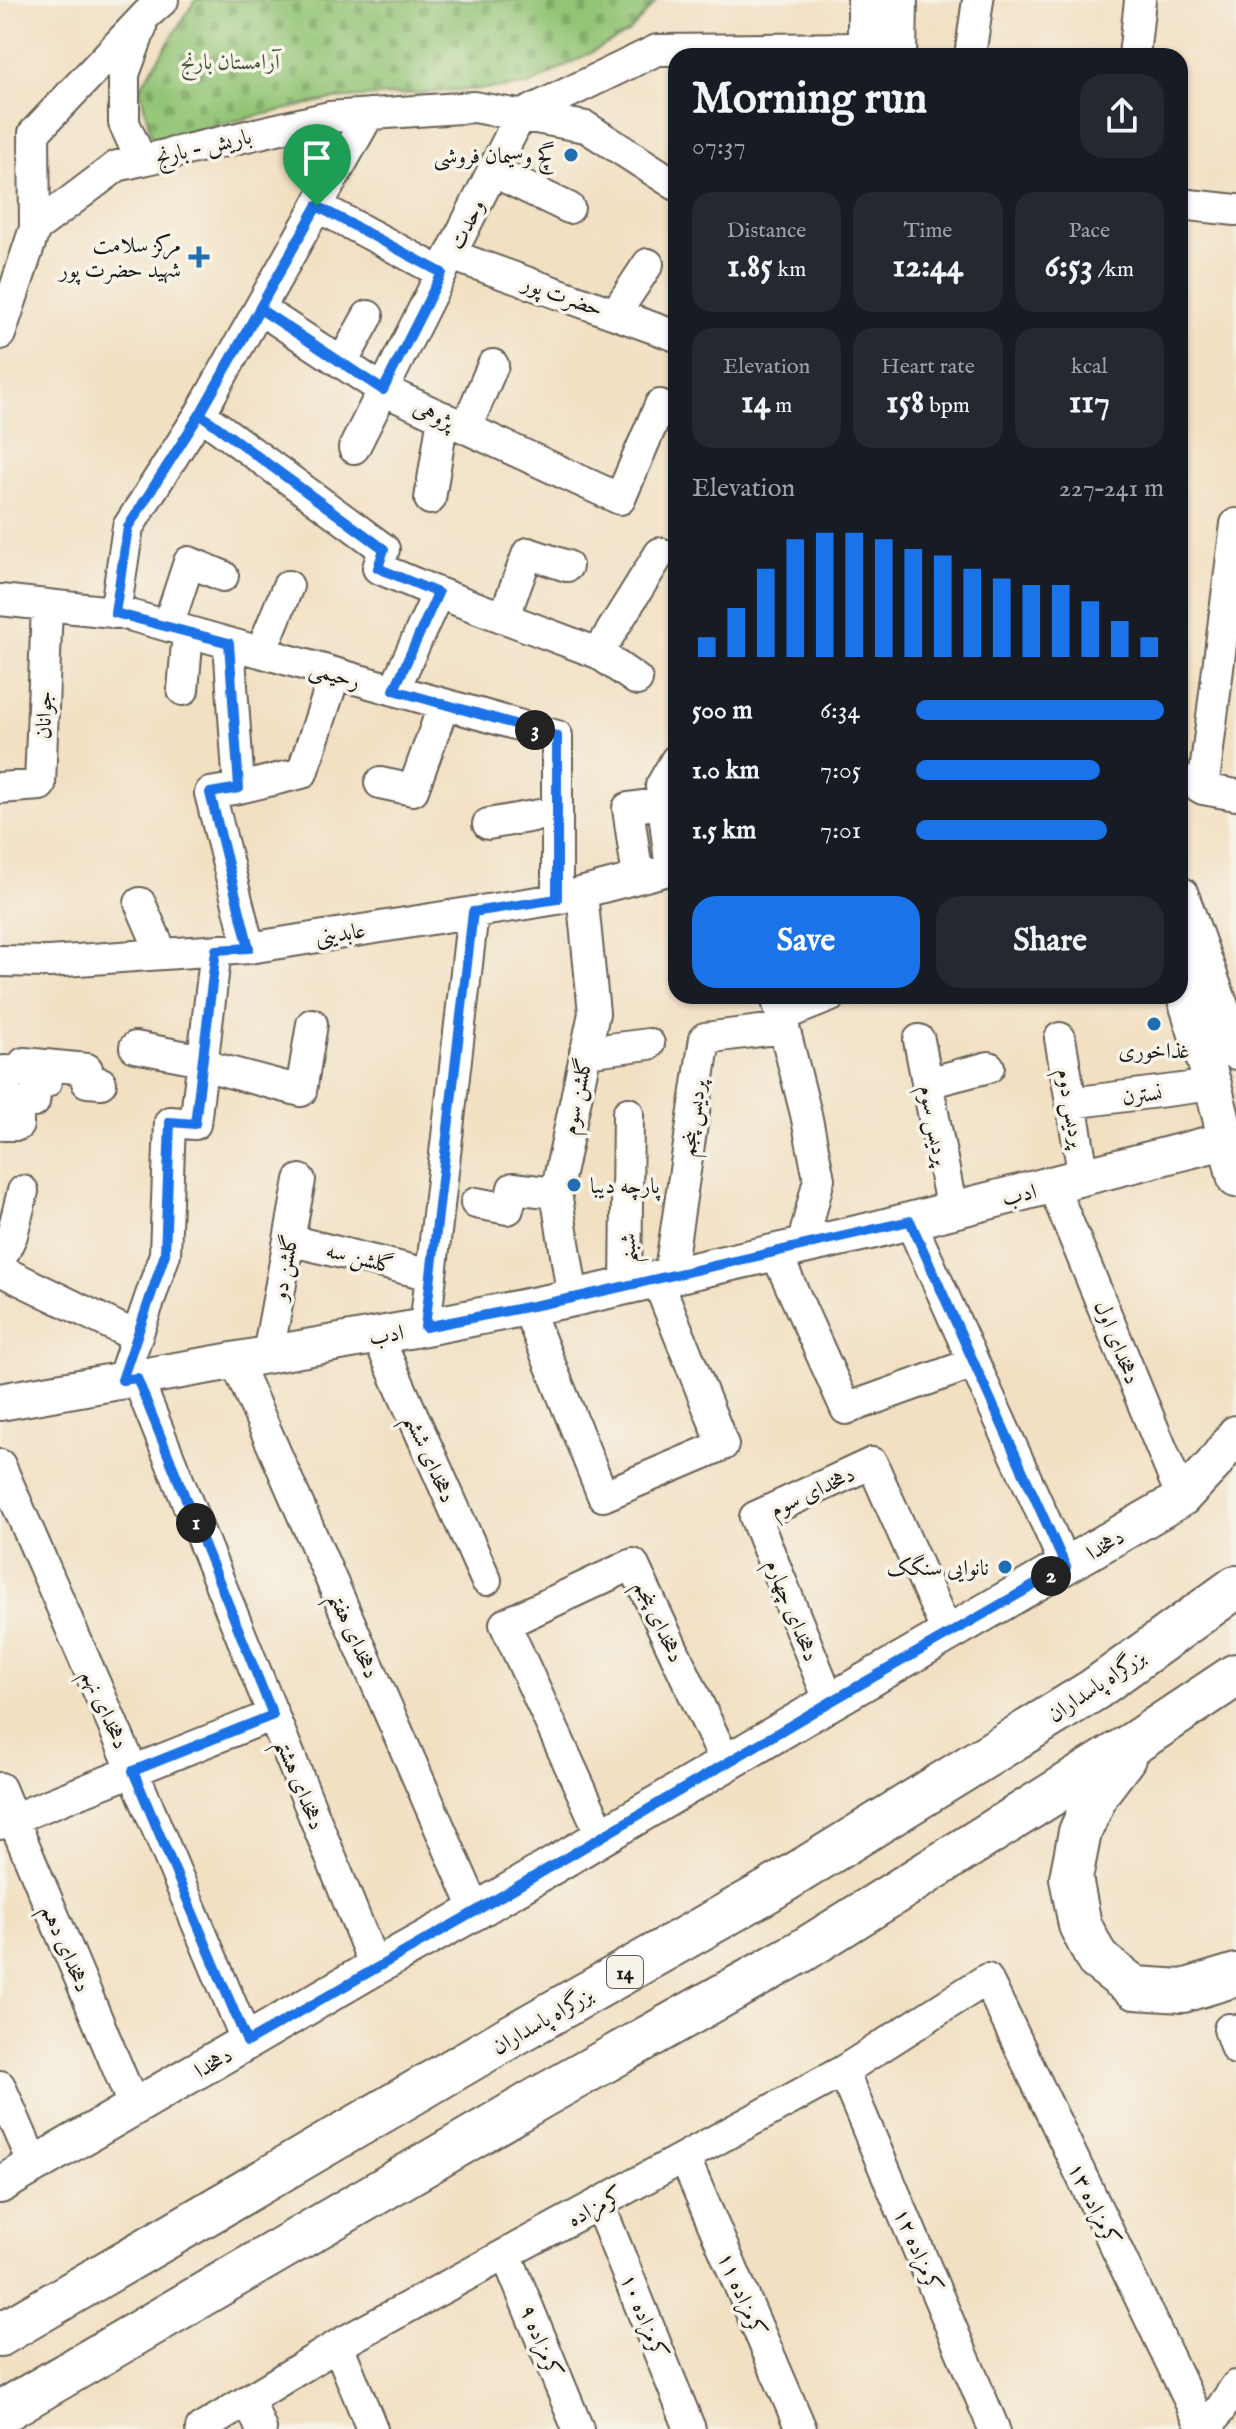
<!DOCTYPE html>
<html lang="en">
<head>
<meta charset="utf-8">
<style>
  body { margin:0; font-family:"IM FELL English",Amiri,serif; background:#242831; color:#f1f3f6; height:100vh; display:flex; flex-direction:column; font-size:30px; white-space:nowrap }
  * { box-sizing:border-box; margin:0 }
  p { font-size:26px; color:#9ea1a6 }
  .icon { flex:none; width:44px; height:44px; fill:none; stroke:currentColor; stroke-width:2; stroke-linecap:round; stroke-linejoin:round }
  .map { position:relative; flex:1; overflow:hidden }
  .sheet { position:absolute; left:668px; top:48px; width:520px; height:956px; display:flex; flex-direction:column; background:#171b24; border-radius:24px; box-shadow:0 2px 6px #0004 }
  .sheet>* { flex:none }
  .pin { position:absolute; display:grid; place-items:center; width:68px; height:68px; color:#fff; margin:-82px -34px; border-radius:50% 50% 50% 0; rotate:-45deg; box-shadow:0 0 8px #0007 }
  .pin .icon { rotate:45deg }
  .km { position:absolute; width:40px; height:40px; margin:-20px; border-radius:50%; background:#222; color:#fff; font-size:22px; line-height:40px; text-align:center }
  .round { display:grid; place-items:center; flex:none; width:84px; height:84px; border-radius:24px; background:#242831 }
  .headline { display:flex; align-items:center; justify-content:space-between; height:136px; padding:0 24px }
  h1 { font-size:44px; font-weight:800; line-height:60px }
  .stats { display:grid; grid-template-columns:repeat(3,1fr); gap:12px; height:136px; padding:8px 24px }
  .stats div { display:grid; align-content:center; border-radius:20px; background:#242831; text-align:center }
  .stats b { font-size:34px; font-weight:800 }
  .stats small { font-size:22px; font-weight:400 }
  .stats p { font-size:22px }
  .chart { height:224px; padding:16px 24px }
  .chart p { display:flex; justify-content:space-between }
  .chart svg { width:100%; height:144px; margin-top:8px; stroke:#1a73e8; stroke-width:6 }
  .action { display:flex; gap:16px; margin-top:auto; padding:16px 24px }
  .action a { flex:1; height:92px; border-radius:24px; background:#1a73e8; color:#fff; font-size:32px; font-weight:800; line-height:92px; text-align:center }
  .action a+a { background:#242831; color:#f1f3f6 }
  ul { padding:0 24px; list-style:none; font-size:26px }
  li { display:grid; grid-template-columns:128px 96px 1fr; align-items:center; height:60px }
  li i { height:20px; border-radius:10px; background:#1a73e8 }
  .map>svg:first-child { display:block }
  .cemetery { fill:url(#cemetery-stones); stroke:#577048; stroke-width:2 }
  .lines { fill:none; stroke-linecap:round; stroke-linejoin:round }
  .minor-casing { stroke:#676156; stroke-width:34 }
  .major-casing { stroke:#676156; stroke-width:40 }
  .highway-casing { stroke:#676156; stroke-width:46 }
  .minor { stroke:#fff; stroke-width:30 }
  .major { stroke:#fff; stroke-width:36 }
  .highway { stroke:#fff; stroke-width:42 }
  .route-casing { stroke:#fff; stroke-width:16 }
  .route { stroke:#1a73e8; stroke-width:10 }
  .poi-dot { fill:#1f6fb2; stroke:#f7f3e8; stroke-width:3 }
  .labels { text-anchor:middle; stroke-width:7; stroke-linejoin:round; paint-order:stroke }
  .shield { fill:#f7f3e8; stroke:#5e5c59; stroke-width:2 }
  .shield-label { font-size:20px; font-weight:bold; fill:#1c1c1c }
  .park-label { font-size:22px; fill:#45573b; stroke:#f7f3e8 }
  .street-label { font-size:22px; fill:#1c1c1c; stroke:#f7f3e8 }
  .poi-label { font-size:22px; fill:#1c1c1c; stroke:#f7f3e8; text-anchor:end }
</style>
</head>
<body>
<div class="map">
<svg width="1236" height="2429" viewBox="0 0 1236 2429">
  <defs>
    <pattern id="cemetery-stones" width="16" height="16" patternUnits="userSpaceOnUse" patternTransform="scale(2)"><rect width="16" height="16" fill="#92c475"/><path d="M2 7V4a2 2 0 0 1 4 0v3zM10 15v-3a2 2 0 0 1 4 0v3z" fill="#7da865"/></pattern>
  </defs>
  <rect width="100%" height="100%" fill="#f7f3e8"/>
  <filter id="ink" filterUnits="userSpaceOnUse"><feTurbulence type="fractalNoise" baseFrequency=".0125" numOctaves="2"/><feDisplacementMap in="SourceGraphic" scale="16" xChannelSelector="R" yChannelSelector="G"/><feConvolveMatrix kernelMatrix="1 2 1 2 8 2 1 2 1" color-interpolation-filters="sRGB"/></filter>
  <filter id="wash" filterUnits="userSpaceOnUse"><feTurbulence type="fractalNoise" baseFrequency=".006" numOctaves="4" result="noise"/><feDisplacementMap in="SourceGraphic" scale="32" xChannelSelector="R" yChannelSelector="G"/><feGaussianBlur stdDeviation="1.8" result="paint"/><feColorMatrix in="noise" values="0 0 0 0 0 0 0 0 0 0 0 0 0 0 0 0 0 1.4 0 .05"/><feComposite in="paint" operator="in"/></filter>
  <g filter="url(#wash)">
    <rect width="100%" height="100%" fill="#f2e0c3"/>
    <path class="cemetery" d="M195,0H657L630,32L527,86L332,99L152,140L140,88Z"/>
  </g>
  <g filter="url(#ink)">
    <g class="lines">
      <defs>
        <path id="minor" d="M970,56L978,0
          M1134,56L1140,0
          M141,160L124,123V74L141,28
          M492,171L569,208
          M1180,204L1236,210
          M317,206L442,273
          M35,228L34,133L147,14L163,0
          M451,255L676,336
          M260,309L383,390L620,499L660,405
          M615,314L648,264
          M0,334L35,228L117,166L329,117L474,107L586,127L676,185
          M342,363L368,316
          M200,414L384,549L378,568L438,593
          M466,428L493,365
          M354,448L520,116L657,50L866,48
          M430,499L443,417
          M0,600L122,613L557,736V899
          M115,613L128,527L200,414L369,114
          M504,617L528,553L567,566
          M168,626L189,562L223,576
          M229,643L239,788L210,793L249,948
          M261,652L288,586
          M598,653L660,553
          M183,690L188,632
          M394,690L438,593L598,653L637,680
          M1180,780L1191,782L1203,789L1236,795
          M380,783L413,790L444,704
          M0,788L40,785L47,605
          M239,788L302,773L335,674
          M1203,789L1236,524
          M488,824L557,812
          M671,870L661,786L676,760
          M638,878L628,808L663,803
          M140,903L162,954
          M0,961L49,962L249,948L557,899L676,868
          M776,996L806,1114L819,1179L802,1247
          M781,1016L831,996
          M1060,1038L1084,1178
          M919,1040L952,1211
          M135,1047L203,1060
          M585,1052L649,1044
          M202,1065L301,1091L312,1024
          M927,1083L989,1067
          M1071,1103L1213,1085
          M5,1125V1071L18,1072L24,1063L87,1069V1082L101,1083
          M7,1125H18V1103L34,1102L37,1081L46,1082
          M1053,1186L1182,1498
          M476,1203L508,1209L513,1188L556,1193
          M910,1221L1066,1567
          M289,1240L431,1275
          M776,1253L846,1409L974,1363
          M0,1261L12,1235L23,1191
          M0,1270L137,1337
          M669,1277L705,1038L784,1028
          M626,1286L628,1113
          M573,1298L556,1193L594,1013L582,893
          M527,1307L603,1496L723,1445L657,1279
          M425,1327L473,912
          M377,1335L486,1580
          M268,1354L300,1180
          M235,1360L476,1911
          M137,1378L375,1967
          M122,1380L165,1254L170,1122L195,1124L216,950
          M0,1465L133,1771L247,2042
          M830,1702L755,1517L872,1463L948,1635
          M0,1788L134,2107
          M0,1824L273,1715
          M602,1836L505,1624L633,1564L726,1763
          M1229,2029L1236,2049
          M843,2071L994,2429
          M0,2086L34,2165
          M685,2159L801,2429
          M599,2204L690,2429
          M506,2254L578,2429
          M338,2345L372,2429
          M249,2400L261,2429
          M201,2429L338,2345L843,2071L987,1979L1203,2429
          M1207,2429L1236,2386"/>
        <path id="major" d="M866,0V56
          M898,56L899,0
          M1180,895L1236,1051
          M1180,980L1213,1085L1236,1179
          M0,1402L425,1327L573,1298L870,1231L1236,1138
          M0,2185L375,1967L476,1911L830,1702L1182,1498L1213,1465L1236,1434"/>
        <path id="highway" d="M1124,1758L1098,1792L1080,1832L1071,1878L1080,1925L1097,1959L1135,1988L1183,1991L1236,1975
          M0,2335L506,2039L768,1891L1095,1689L1236,1587
          M0,2413L541,2097L802,1951L1137,1741L1236,1675"/>
      </defs>
      <use href="#minor" class="minor-casing"/>
      <use href="#major" class="major-casing"/>
      <use href="#highway" class="highway-casing"/>
      <use href="#minor" class="minor"/>
      <use href="#major" class="major"/>
      <use href="#highway" class="highway"/>
    </g>
  </g>
  <g class="lines" filter="url(#ink)">
    <defs>
      <path id="route" d="M317,206L200,414L128,527L115,613L229,643L239,788L210,793L249,948L216,950L195,1124L170,1122L165,1254L122,1380L137,1378L273,1715L133,1771L247,2042L476,1911L830,1702L1066,1567L910,1221L573,1298L425,1327L473,912L557,899V736L394,690L438,593L378,568L384,549L200,414L260,309L383,390L442,273L317,206"/>
    </defs>
    <use href="#route" class="route-casing"/>
    <use href="#route" class="route"/>
  </g>
  <g class="poi-dot">
    <circle cx="571" cy="155" r="8"/>
    <path d="M195 245h8v8h8v8h-8v8h-8v-8h-8v-8h8z"/>
    <circle cx="1154" cy="1024" r="8"/>
    <circle cx="574" cy="1185" r="8"/>
    <circle cx="1005" cy="1567" r="8"/>
  </g>
  <g class="labels">
    <rect class="shield" x="607" y="1956" width="36" height="32" rx="6"/>
    <g class="shield-label">
      <text x="625" y="1979">14</text>
    </g>
    <g class="park-label">
      <text x="230" y="69">آرامستان بارنج</text>
    </g>
    <g class="street-label">
      <text transform="translate(203 146) rotate(-13)" y="8">باریش - بارنج</text>
      <text transform="translate(466 224) rotate(-64)" y="8">وحدت</text>
      <text transform="translate(563 295) rotate(20)" y="8">حضرت پور</text>
      <text transform="translate(434 414) rotate(25)" y="8">پژوهی</text>
      <text transform="translate(335 674) rotate(16)" y="8">رحیمی</text>
      <text transform="translate(43 715) rotate(-88)" y="8">جوانان</text>
      <text transform="translate(340 933) rotate(-9)" y="8">عابدینی</text>
      <text transform="translate(1142 1094) rotate(-7)" y="8">نسترن</text>
      <text transform="translate(576 1096) rotate(-78)" y="8">گلشن سوم</text>
      <text transform="translate(1072 1108) rotate(80)" y="8">پردیس دوم</text>
      <text transform="translate(692 1118) rotate(-81)" y="8">پردیس پنجم</text>
      <text transform="translate(935 1125) rotate(79)" y="8">پردیس سوم</text>
      <text transform="translate(1019 1194) rotate(-14)" y="8">ادب</text>
      <text transform="translate(627 1248) rotate(-90)" y="8">شبنم</text>
      <text transform="translate(360 1257) rotate(14)" y="8">گلشن سه</text>
      <text transform="translate(284 1267) rotate(-80)" y="8">گلشن دو</text>
      <text transform="translate(386 1334) rotate(-10)" y="8">ادب</text>
      <text transform="translate(1118 1342) rotate(68)" y="8">دهخدای اول</text>
      <text transform="translate(431 1458) rotate(66)" y="8">دهخدای ششم</text>
      <text transform="translate(812 1491) rotate(-25)" y="8">دهخدای سوم</text>
      <text transform="translate(1105 1544) rotate(-31)" y="8">دهخدا</text>
      <text transform="translate(793 1610) rotate(68)" y="8">دهخدای چهارم</text>
      <text transform="translate(660 1621) rotate(65)" y="8">دهخدای پنجم</text>
      <text transform="translate(355 1635) rotate(66)" y="8">دهخدای هفتم</text>
      <text transform="translate(1096 1685) rotate(-34)" y="8">بزرگراه پاسداران</text>
      <text transform="translate(106 1709) rotate(66)" y="8">دهخدای نهم</text>
      <text transform="translate(301 1784) rotate(68)" y="8">دهخدای هشتم</text>
      <text transform="translate(67 1948) rotate(67)" y="8">دهخدای دهم</text>
      <text transform="translate(542 2020) rotate(-30)" y="8">بزرگراه پاسداران</text>
      <text transform="translate(213 2062) rotate(-30)" y="8">دهخدا</text>
      <text transform="translate(1095 2204) rotate(64)" y="8">کرمزاده ۱۳</text>
      <text transform="translate(595 2206) rotate(-28)" y="8">کرمزاده</text>
      <text transform="translate(919 2250) rotate(67)" y="8">کرمزاده ١٢</text>
      <text transform="translate(743 2294) rotate(67)" y="8">کرمزاده ١١</text>
      <text transform="translate(645 2316) rotate(68)" y="8">کرمزاده ١٠</text>
      <text transform="translate(542 2341) rotate(68)" y="8">کرمزاده ٩</text>
    </g>
    <g class="poi-label">
      <text x="555" y="163">گچ وسیمان فروشی</text>
      <text x="181" y="252">مرکز سلامت<tspan x="181" dy="25">شهید حضرت پور</tspan></text>
      <text x="1154" y="1058" text-anchor="middle">غذاخوری</text>
      <text x="590" y="1193" text-anchor="start">پارچه دیبا</text>
      <text x="989" y="1575">نانوایی سنگک</text>
    </g>
  </g>
</svg>
<div class="pin" style="left:317px;top:206px;background:#1e9e55"><svg class="icon" aria-label="arrive" viewBox="0 0 24 24"><path d="M6 21V4h12l-3 4 3 4H6"/></svg></div>
<b class="km" style="left:196px;top:1523px">1</b>
<b class="km" style="left:1051px;top:1576px">2</b>
<b class="km" style="left:535px;top:730px">3</b>
<section class="sheet">
<div class="headline"><div><h1>Morning run</h1><p>07:37</p></div><a class="round"><svg class="icon" aria-label="share" viewBox="0 0 24 24"><path d="M12 15V3M7 8l5-5 5 5M5 13v7h14v-7"/></svg></a></div>
<div class="stats">
<div><p>Distance</p><b>1.85<small> km</small></b></div>
<div><p>Time</p><b>12:44</b></div>
<div><p>Pace</p><b>6:53<small> /km</small></b></div>
</div>
<div class="stats">
<div><p>Elevation</p><b>14<small> m</small></b></div>
<div><p>Heart rate</p><b>158<small> bpm</small></b></div>
<div><p>kcal</p><b>117</b></div>
</div>
<div class="chart"><p><span>Elevation</span>227–241 m</p>
<svg viewBox="0 0 160 44" preserveAspectRatio="none"><path d="M5 44V38M15 44V29M25 44V17M35 44V8M45 44V6M55 44V6M65 44V8M75 44V11M85 44V13M95 44V17M105 44V20M115 44V22M125 44V22M135 44V27M145 44V33M155 44V38"/></svg>
</div>
<ul>
<li><b>500 m</b>6:34<i style="width:100%"></i></li>
<li><b>1.0 km</b>7:05<i style="width:74%"></i></li>
<li><b>1.5 km</b>7:01<i style="width:77%"></i></li>
</ul>
<div class="action"><a>Save</a><a>Share</a></div>
</section>
</div>
</body>
</html>
